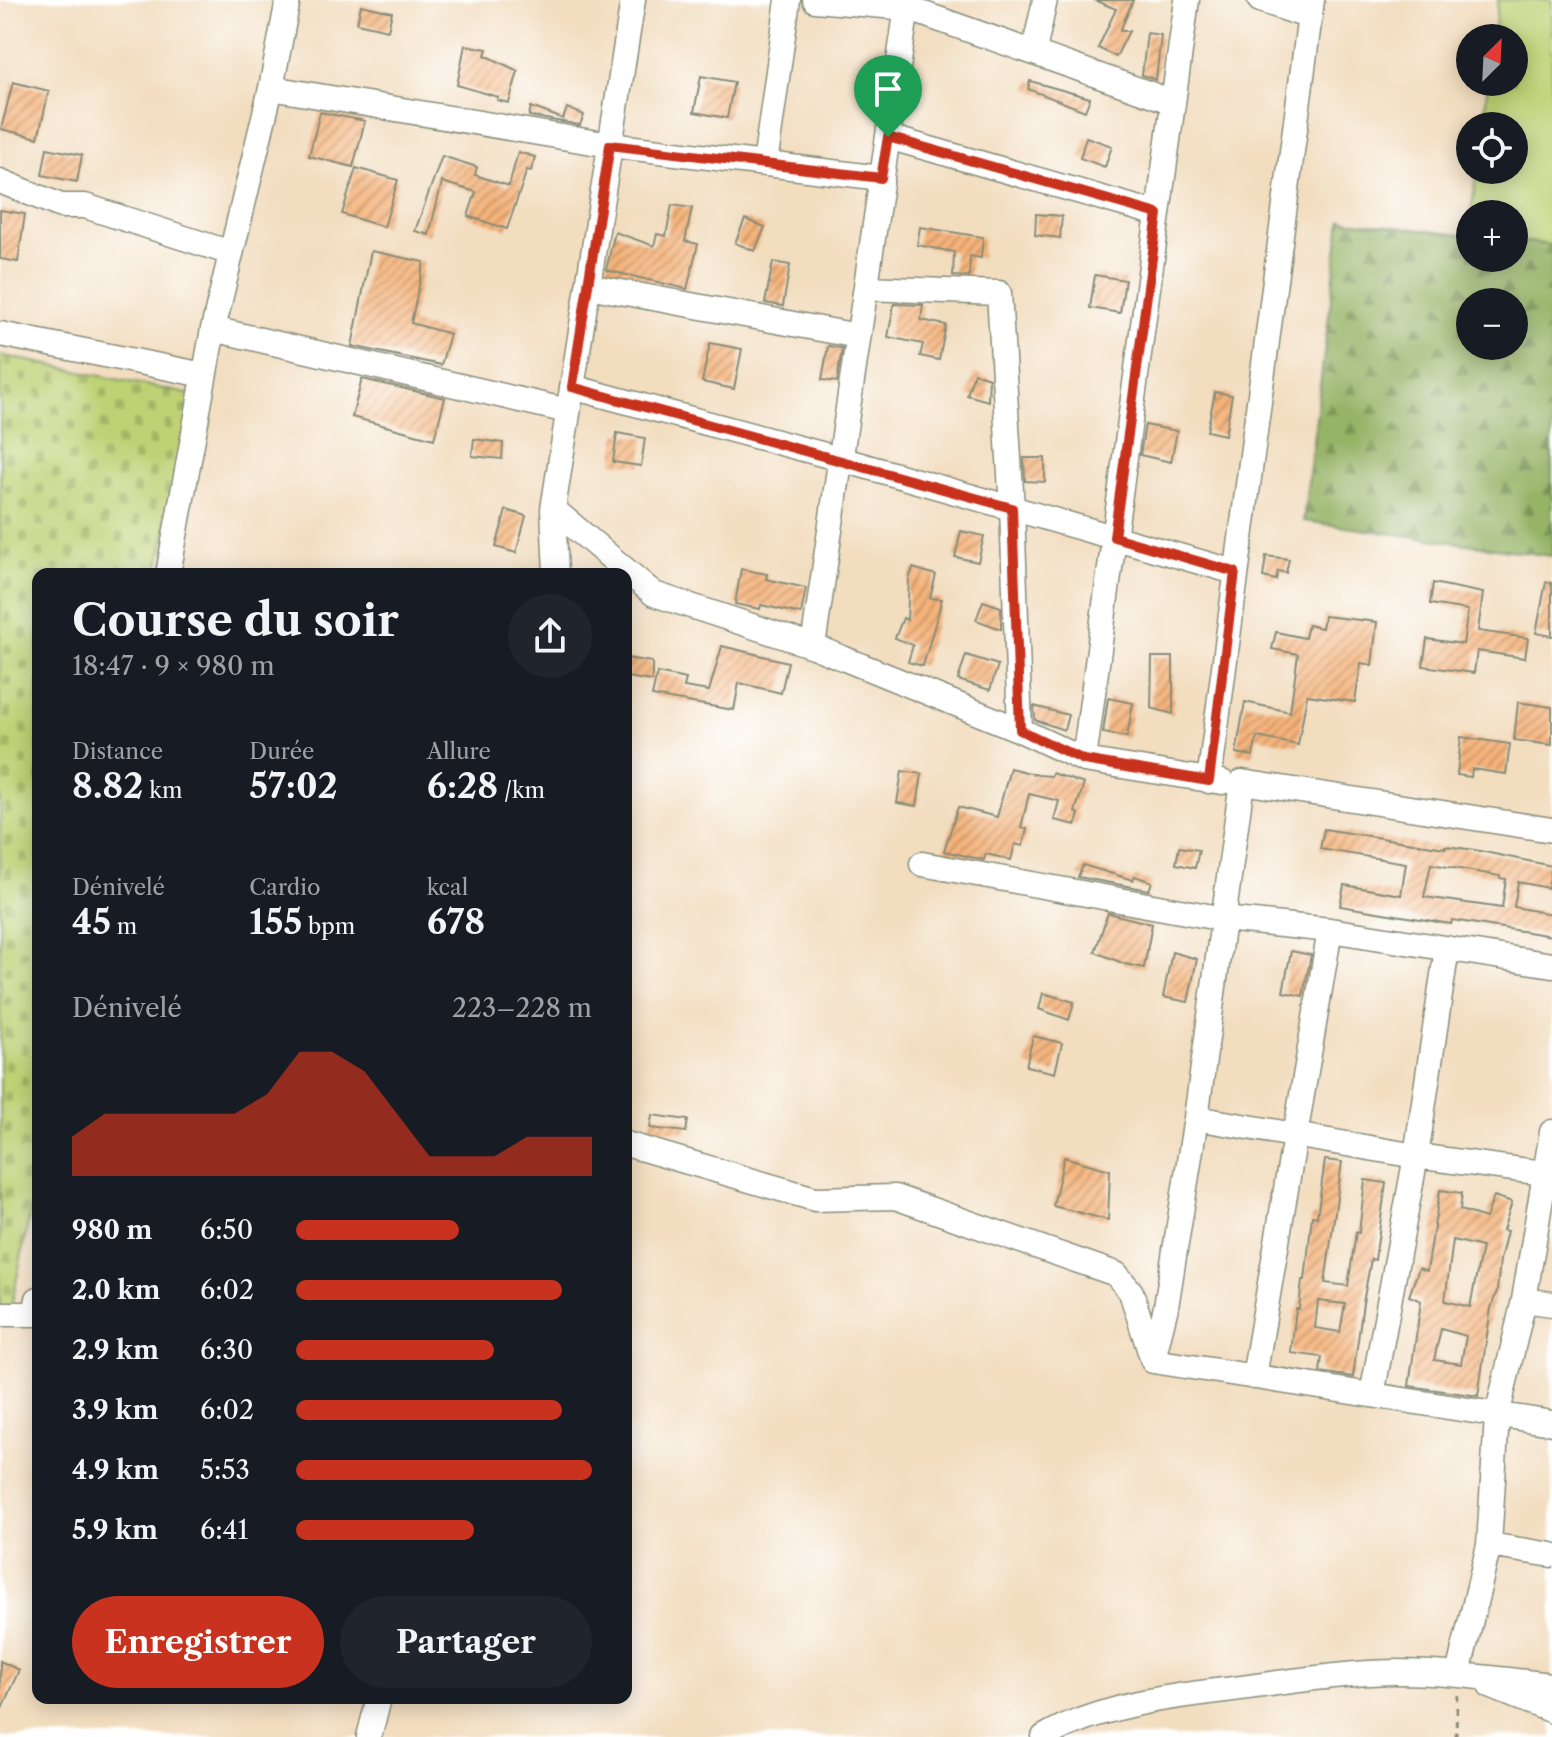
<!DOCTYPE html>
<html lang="fr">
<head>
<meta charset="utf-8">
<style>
  body { margin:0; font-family:"Libre Caslon Text",serif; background:#20242c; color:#f1f3f6; height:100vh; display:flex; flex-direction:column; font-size:30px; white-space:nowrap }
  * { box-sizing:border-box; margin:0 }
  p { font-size:26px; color:#9ea1a6 }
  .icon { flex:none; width:44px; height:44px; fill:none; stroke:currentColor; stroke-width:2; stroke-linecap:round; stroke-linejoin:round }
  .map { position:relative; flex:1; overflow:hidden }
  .panel { position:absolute; left:32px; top:568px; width:600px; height:1136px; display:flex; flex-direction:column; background:#171b24; border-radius:16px; box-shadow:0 4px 20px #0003 }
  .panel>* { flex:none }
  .needle { width:52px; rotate:24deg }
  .controls { position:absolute; left:1456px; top:24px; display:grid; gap:16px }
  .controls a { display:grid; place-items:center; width:72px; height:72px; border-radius:50%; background:#171b24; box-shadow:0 4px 20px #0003; font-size:40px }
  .pin { position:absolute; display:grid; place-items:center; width:68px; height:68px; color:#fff; margin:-82px -34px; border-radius:50% 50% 50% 0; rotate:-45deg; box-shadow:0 0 8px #0007 }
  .pin .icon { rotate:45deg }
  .round { display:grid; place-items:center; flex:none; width:84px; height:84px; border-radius:42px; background:#20242c }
  .headline { display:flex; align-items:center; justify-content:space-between; height:136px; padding:0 40px }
  h1 { font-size:44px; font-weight:700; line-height:60px }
  .figures { display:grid; grid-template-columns:repeat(3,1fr); gap:12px; height:136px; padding:8px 40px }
  .figures div { display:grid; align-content:center }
  .figures b { font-size:34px; font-weight:700 }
  .figures small { font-size:22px; font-weight:400 }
  .figures p { font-size:22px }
  .chart { height:224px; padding:16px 40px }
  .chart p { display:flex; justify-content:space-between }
  .chart svg { width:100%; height:144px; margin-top:8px; fill:#c8321e; opacity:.7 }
  .button { display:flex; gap:16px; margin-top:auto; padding:16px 40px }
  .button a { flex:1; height:92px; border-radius:48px; background:#c8321e; color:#fff; font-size:32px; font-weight:700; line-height:92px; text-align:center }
  .button a+a { background:#20242c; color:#f1f3f6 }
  ul { padding:0 40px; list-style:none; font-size:26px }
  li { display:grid; grid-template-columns:128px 96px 1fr; align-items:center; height:60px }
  li i { height:20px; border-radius:10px; background:#c8321e }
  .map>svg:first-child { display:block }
  .green { fill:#bed174; stroke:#6e8754; stroke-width:2 }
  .forest { fill:url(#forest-firs); stroke:#5a784d; stroke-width:2; fill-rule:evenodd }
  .cemetery { fill:url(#cemetery-stones); stroke:#6e8754; stroke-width:2 }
  .building { fill:url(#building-hatch); fill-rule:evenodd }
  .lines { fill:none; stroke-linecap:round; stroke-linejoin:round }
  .minor-casing { stroke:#888d7a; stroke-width:27 }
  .path { stroke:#888d7a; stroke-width:3; stroke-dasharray:6 6; stroke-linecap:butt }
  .minor { stroke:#fff; stroke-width:24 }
  .route-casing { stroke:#fff; stroke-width:16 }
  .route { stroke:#c8321e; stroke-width:10 }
</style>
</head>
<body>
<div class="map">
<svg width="1552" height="1737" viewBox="0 0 1552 1737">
  <defs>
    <pattern id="forest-firs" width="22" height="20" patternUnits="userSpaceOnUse" patternTransform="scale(2)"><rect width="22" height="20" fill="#96b366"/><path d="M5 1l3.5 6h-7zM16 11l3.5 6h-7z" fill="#7a9355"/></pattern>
    <pattern id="cemetery-stones" width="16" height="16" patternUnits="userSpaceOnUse" patternTransform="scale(2)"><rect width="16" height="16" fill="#bed174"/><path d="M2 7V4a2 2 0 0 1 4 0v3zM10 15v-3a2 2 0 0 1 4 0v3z" fill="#a3b465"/></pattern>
    <pattern id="building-hatch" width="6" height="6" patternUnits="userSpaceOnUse" patternTransform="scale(2)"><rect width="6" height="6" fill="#f5b37a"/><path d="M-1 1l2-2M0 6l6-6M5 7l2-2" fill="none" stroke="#c69365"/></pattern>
  </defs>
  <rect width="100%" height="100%" fill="#fff"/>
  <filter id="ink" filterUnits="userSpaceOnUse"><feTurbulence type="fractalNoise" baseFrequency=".0125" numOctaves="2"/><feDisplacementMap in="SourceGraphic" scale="16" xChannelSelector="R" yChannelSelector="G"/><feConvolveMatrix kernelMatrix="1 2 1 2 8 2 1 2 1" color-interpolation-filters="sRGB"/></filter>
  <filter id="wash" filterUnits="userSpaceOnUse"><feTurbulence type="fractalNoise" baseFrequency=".006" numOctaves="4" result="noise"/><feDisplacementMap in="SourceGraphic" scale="32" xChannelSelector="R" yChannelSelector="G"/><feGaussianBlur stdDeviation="1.8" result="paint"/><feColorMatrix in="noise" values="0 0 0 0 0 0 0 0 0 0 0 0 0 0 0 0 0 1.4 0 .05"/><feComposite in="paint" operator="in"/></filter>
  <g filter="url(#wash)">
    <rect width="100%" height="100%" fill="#f2ddbf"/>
    <path class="green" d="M1498,0H1552V245L1514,240V214H1471L1477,170H1514V126H1483L1488,82H1514V38H1494Z"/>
    <path class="forest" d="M1341,220L1470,236V258H1514V241L1552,245V556L1303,521ZM1470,302H1514V346H1470Z"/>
    <path class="cemetery" d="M0,355L193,395L157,574H38V1174L10,1313L0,1308Z"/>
    <g id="blocks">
      <path class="building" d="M1094,0H1133L1120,31H1129L1116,57L1098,48L1116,9Z
        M361,5L392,12L388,30L357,23Z
        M1147,33L1161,35L1156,80L1142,75Z
        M465,45L487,49L485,55L518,71L509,103L497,100L498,97L457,85Z
        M701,76L734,82L727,118L694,112Z
        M1030,81L1090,98L1085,111L1028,89Z
        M13,82L49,91L38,138L1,129Z
        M531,107L563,119L567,108L584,115L580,125L529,116Z
        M320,112L365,121L353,167L309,156Z
        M1086,137L1112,146L1105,167L1080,158Z
        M47,148L82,155L77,182L42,175Z
        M518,152L535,157L531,171L527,170L507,229L468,216L476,192L442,182L429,235L415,231L442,156L477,167L475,175L509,186Z
        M356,168L398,180L384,227L342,214Z
        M672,205L692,208L685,241L698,244L687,289L606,270L615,232L654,246L657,234L666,236Z
        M0,210L25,214L18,262L0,259Z
        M1036,214L1062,216L1060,238L1035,235Z
        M745,219L765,227L755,251L735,243Z
        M920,227L983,237L981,258L970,256L969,277L953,276L954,252L917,245Z
        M371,251L424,262L411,323L450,334L441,365L352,346Z
        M773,262L790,265L783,306L765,303Z
        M1095,275L1125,280L1120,313L1090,308Z
        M894,304L923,305L921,320L946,325L939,360L920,356L923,344L888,337Z
        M710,343L742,349L734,389L702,382Z
        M828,346L842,348L837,382L822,380Z
        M974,373L989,378L988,401L967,395Z
        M362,379L445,398L434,439L352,417Z
        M1215,392L1232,395L1225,435L1207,431Z
        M1145,425L1177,431L1171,462L1140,455Z
        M617,433L645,438L641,466L613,462Z
        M474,439L503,443L502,459L472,456Z
        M1024,458H1045V482L1025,481Z
        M506,510L526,516L516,553L496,547Z
        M961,531L984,536L978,562L955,557Z
        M1266,556L1289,559L1286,573L1278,571L1276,580L1263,577Z
        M913,568L936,575L930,598L942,599L923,666L908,662L913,645L895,638L903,618L907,620L909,579Z
        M741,569L767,574L766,579L806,588L801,614L761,605L760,609L735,604Z
        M1546,582L1552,583V636L1536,633Z
        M1433,583L1483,593L1478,631L1528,638L1525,658L1477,651L1474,673L1423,666L1427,639L1463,644L1468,610L1430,604Z
        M983,601L1001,607V629L976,620Z
        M1324,616L1377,622L1372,665L1361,663L1355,702L1307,695L1298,745L1257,737L1253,756L1236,753L1245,702L1290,712L1298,654L1272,649L1276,632L1305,638L1308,625L1322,628Z
        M722,646L788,662L781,693L739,683L734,710L652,696L657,673L686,679L684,687L709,691Z
        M966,655L998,665L990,690L958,680Z
        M1152,657H1173V714L1151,708Z
        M626,658L652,662V681L626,677Z
        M1108,698L1133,703L1127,737L1103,733Z
        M1518,702L1552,707V745L1514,740Z
        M1034,706L1068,715L1064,730L1035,720Z
        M1461,737L1510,744L1506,774L1472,769L1471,777L1457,775Z
        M1010,768L1038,775L1051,776L1052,773L1084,784L1075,812L1079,814L1076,825L1054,820L1059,801L1029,794L1021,828L1027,829L1023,846L1015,844L1011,860L986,854L984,860L944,851L958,807L997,817Z
        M902,771L922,774L917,806L897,803Z
        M1324,829L1445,848V846L1475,850L1552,866L1548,888L1518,882L1514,907L1552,914V936L1452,920L1451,924L1340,906L1344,885L1401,895L1406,863L1320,849ZM1431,864L1500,876V878L1506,879L1502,908L1424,897Z
        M1179,847L1199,850L1195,868L1176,864Z
        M1083,865L1133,880L1135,876L1152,882L1149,890L1078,877Z
        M1108,913L1152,924L1144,968L1125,964L1095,952Z
        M1291,951L1311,955L1303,996L1283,992Z
        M1172,952L1197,959L1188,1002L1163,997Z
        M1043,993L1074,1002L1069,1020L1039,1009Z
        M1033,1036L1062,1043L1055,1073L1026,1066Z
        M652,1115L688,1120L686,1132L650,1128Z
        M1064,1157L1110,1170L1108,1220L1053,1206Z
        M1325,1160L1342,1162L1325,1283L1348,1286L1356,1232L1359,1233L1365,1180L1386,1183L1375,1260L1371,1259L1363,1303L1353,1377L1320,1372L1322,1357L1291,1353L1296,1309H1299L1302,1280H1305L1312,1216L1317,1217ZM1318,1301L1345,1304L1340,1332L1315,1328Z
        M1440,1190L1462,1193L1460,1210L1486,1218L1494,1196L1512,1202L1503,1230L1507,1231L1500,1260L1497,1291L1491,1308L1478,1396L1409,1386L1421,1301L1409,1296L1419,1268L1427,1271ZM1453,1240L1482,1247L1470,1307L1445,1301ZM1441,1329L1466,1336L1461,1364L1434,1360Z
        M0,1661L19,1670L0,1712Z"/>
    </g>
  </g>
  <g filter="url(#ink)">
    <use href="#blocks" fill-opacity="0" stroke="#888d7a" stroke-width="2"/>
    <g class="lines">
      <defs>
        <path id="minor" d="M815,0L907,8L1173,102
          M1260,0L1310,17
          M1034,51L1045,0
          M271,88L610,145L881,178
          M888,137L1158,214
          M765,164L788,0
          M0,181L61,206H85L231,253
          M588,286L858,336
          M866,288L999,293L1012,508L1020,730
          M213,329L568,411
          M0,334L204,375
          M572,387L840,459L1235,572
          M553,509L654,594L813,646L1020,730L1084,760L1222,782
          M168,574L213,329L271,88L288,0
          M556,574L553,509L633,0
          M813,646L908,0
          M1084,760L1187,0
          M1209,781L1312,0
          M922,864L1224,919L1330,930L1552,965
          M1196,1118L1416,1156L1544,1173
          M626,1144L815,1199L895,1197L1116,1274L1131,1292L1153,1361L1552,1423
          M1524,1300L1552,1304
          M0,1314H35L38,1299
          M1153,1359L1166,1307L1196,1118L1242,782L1552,830
          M1254,1377L1330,930
          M1372,1395L1416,1156L1447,948
          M1489,1545L1552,1555
          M1458,1674L1489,1545L1497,1416L1524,1300L1552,1132
          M1490,1686L1552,1711
          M369,1737L379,1698
          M1044,1737C1097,1706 1165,1697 1225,1690C1281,1683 1338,1673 1395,1672C1448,1672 1499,1679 1552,1685"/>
      </defs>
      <use href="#minor" class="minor-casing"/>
      <path class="path" d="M1456,1737L1457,1694"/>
      <use href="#minor" class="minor"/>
    </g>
  </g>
  <g class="lines" filter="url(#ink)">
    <defs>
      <path id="route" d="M888,137L1158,214L1114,537L1235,572L1209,781L1084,760L1020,730L1012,508L572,387L610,145L881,178Z"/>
    </defs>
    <use href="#route" class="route-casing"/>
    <use href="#route" class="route"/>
  </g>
</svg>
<div class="controls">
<a><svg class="needle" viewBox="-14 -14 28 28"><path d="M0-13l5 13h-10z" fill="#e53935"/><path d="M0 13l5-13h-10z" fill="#9ea1a6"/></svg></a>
<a><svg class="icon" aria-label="locate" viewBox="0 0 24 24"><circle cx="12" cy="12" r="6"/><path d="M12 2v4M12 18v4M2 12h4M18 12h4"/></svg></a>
<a>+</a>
<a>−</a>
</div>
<div class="pin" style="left:888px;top:137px;background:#1e9e55"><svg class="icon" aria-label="arrive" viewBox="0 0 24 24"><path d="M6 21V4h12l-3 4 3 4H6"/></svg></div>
<section class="panel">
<div class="headline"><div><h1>Course du soir</h1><p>18:47 · 9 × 980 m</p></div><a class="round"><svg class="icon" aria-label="share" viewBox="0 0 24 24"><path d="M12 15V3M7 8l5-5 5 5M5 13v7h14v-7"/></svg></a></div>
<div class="figures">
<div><p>Distance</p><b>8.82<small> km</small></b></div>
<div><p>Durée</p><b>57:02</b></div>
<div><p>Allure</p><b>6:28<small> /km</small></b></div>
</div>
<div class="figures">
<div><p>Dénivelé</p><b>45<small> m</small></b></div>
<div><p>Cardio</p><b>155<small> bpm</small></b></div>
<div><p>kcal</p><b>678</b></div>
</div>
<div class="chart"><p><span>Dénivelé</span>223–228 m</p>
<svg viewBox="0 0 160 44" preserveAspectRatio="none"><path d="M0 44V32L10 25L20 25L30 25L40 25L50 25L60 19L70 6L80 6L90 12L100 25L110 38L120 38L130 38L140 32L150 32L160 32V44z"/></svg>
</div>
<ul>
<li><b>980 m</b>6:50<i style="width:55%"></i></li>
<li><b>2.0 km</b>6:02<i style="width:90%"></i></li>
<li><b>2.9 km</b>6:30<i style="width:67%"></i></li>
<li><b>3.9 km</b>6:02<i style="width:90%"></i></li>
<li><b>4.9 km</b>5:53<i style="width:100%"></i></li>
<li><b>5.9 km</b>6:41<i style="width:60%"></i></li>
</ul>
<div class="button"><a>Enregistrer</a><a>Partager</a></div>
</section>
</div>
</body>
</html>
